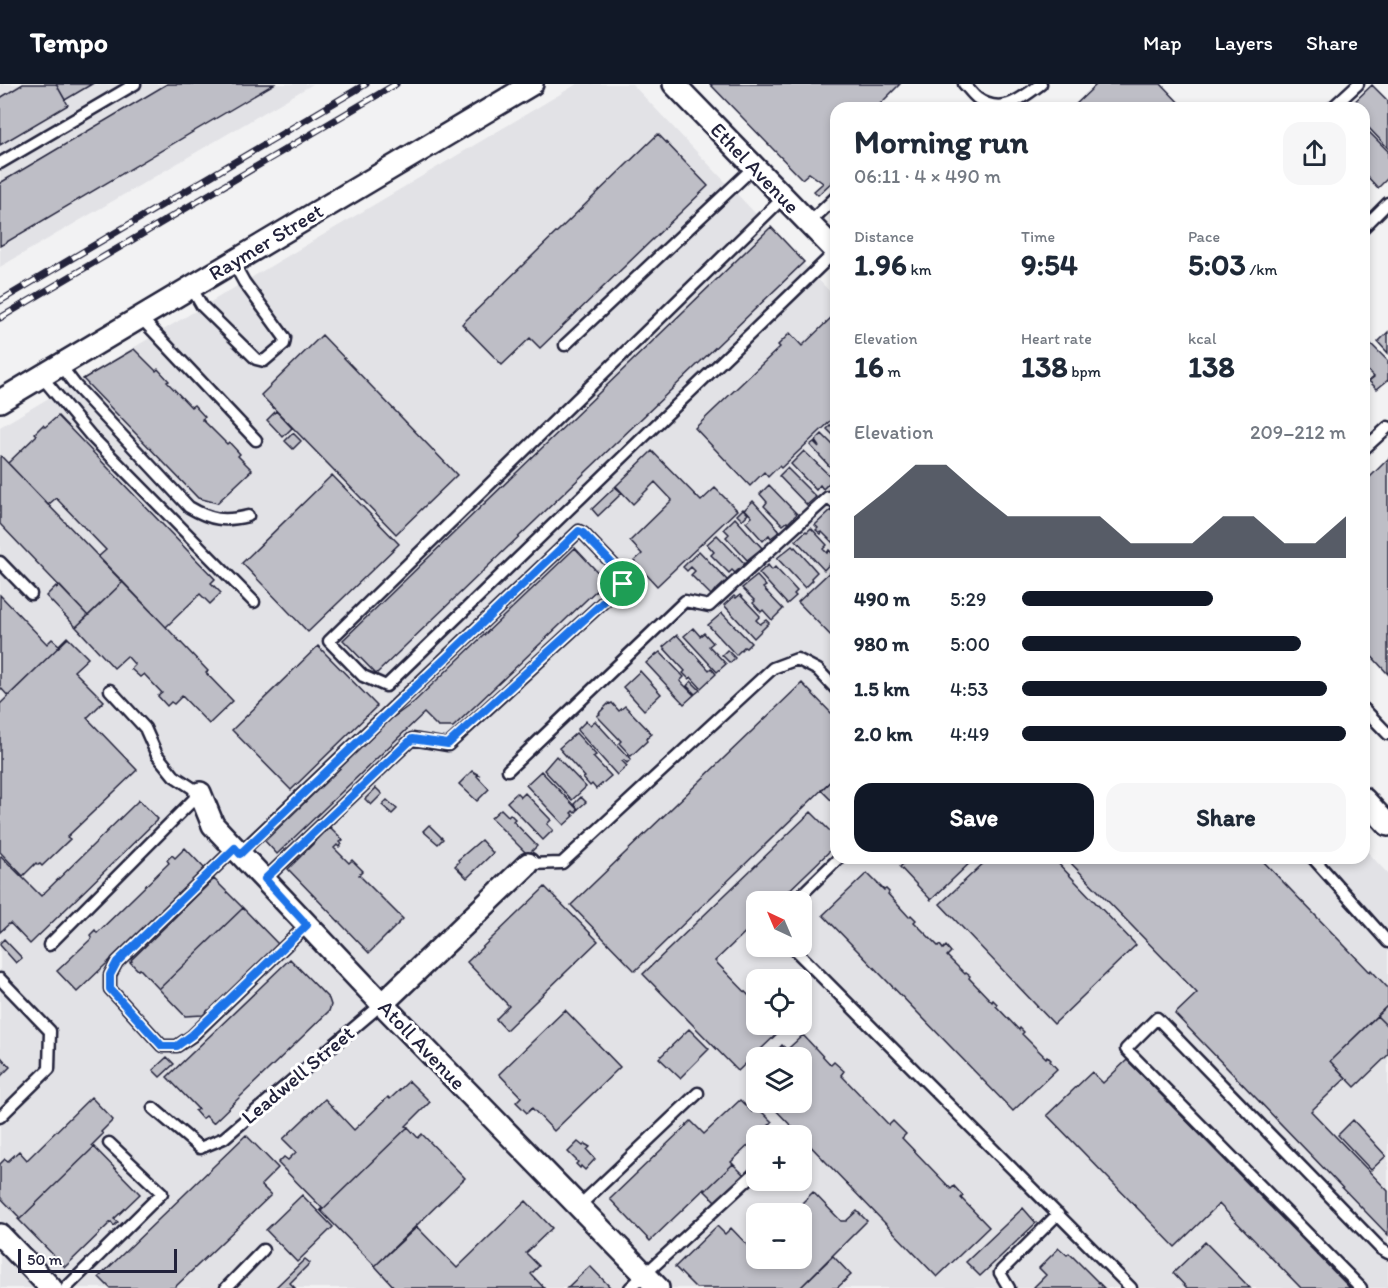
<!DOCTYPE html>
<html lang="en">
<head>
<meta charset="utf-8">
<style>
  body { margin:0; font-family:Itim,sans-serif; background:#f6f6f7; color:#1f2937; height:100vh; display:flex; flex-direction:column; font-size:22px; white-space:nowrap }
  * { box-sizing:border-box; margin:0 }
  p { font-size:20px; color:#747a83 }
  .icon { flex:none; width:33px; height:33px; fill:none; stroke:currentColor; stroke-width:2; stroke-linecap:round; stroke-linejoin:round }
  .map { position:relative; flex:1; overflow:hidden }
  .sheet { position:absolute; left:830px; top:18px; width:540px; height:762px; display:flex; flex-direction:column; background:#fff; border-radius:18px; box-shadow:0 3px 9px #0003 }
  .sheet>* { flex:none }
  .needle { width:39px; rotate:316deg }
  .buttons { position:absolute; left:746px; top:807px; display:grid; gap:12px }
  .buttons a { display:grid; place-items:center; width:66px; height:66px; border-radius:12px; background:#fff; box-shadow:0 3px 9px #0003; font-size:30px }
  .scale { position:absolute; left:18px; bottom:15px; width:159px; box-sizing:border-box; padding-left:6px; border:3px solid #22223b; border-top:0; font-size:16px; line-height:21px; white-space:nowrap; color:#22223b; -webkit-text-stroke:4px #fff; paint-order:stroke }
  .pin { position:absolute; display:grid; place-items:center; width:51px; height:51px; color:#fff; margin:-26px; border:3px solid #fff; border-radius:50%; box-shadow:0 2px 6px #0007 }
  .round { display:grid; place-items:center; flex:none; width:63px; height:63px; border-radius:18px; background:#f6f6f7 }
  .head { display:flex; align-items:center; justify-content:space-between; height:102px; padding:0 24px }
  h1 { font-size:33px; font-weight:700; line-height:45px }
  .metrics { display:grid; grid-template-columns:repeat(3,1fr); gap:9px; height:102px; padding:6px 24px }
  .metrics div { display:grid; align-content:center }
  .metrics b { font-size:30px; font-weight:700 }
  .metrics small { font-size:16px; font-weight:400 }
  .metrics p { font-size:16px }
  .chart { height:168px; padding:12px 24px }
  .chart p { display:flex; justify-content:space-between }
  .chart svg { width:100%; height:108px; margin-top:6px; fill:#111827; opacity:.7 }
  .button { display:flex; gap:12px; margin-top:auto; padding:12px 24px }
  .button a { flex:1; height:69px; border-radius:18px; background:#111827; color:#fff; font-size:24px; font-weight:700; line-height:69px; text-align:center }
  .button a+a { background:#f6f6f7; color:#1f2937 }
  ul { padding:0 24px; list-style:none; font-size:20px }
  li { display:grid; grid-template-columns:96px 72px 1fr; align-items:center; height:45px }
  li i { height:15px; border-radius:8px; background:#111827 }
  header { display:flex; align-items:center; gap:36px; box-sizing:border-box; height:84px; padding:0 30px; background:#111827; color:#fff }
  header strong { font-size:28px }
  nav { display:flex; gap:33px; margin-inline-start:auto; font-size:21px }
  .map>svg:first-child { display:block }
  .built { fill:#e2e2e6; fill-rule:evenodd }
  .building { fill:#bebec6; stroke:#22223b; stroke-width:1.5 }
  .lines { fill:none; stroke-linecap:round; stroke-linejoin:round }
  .lane-casing { stroke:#22223b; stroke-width:15 }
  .street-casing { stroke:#22223b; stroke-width:26 }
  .lane { stroke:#fff; stroke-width:10 }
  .street { stroke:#fff; stroke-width:21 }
  .rail-casing { stroke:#22223b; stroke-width:7 }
  .rail { stroke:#fff; stroke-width:4.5; stroke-dasharray:14; stroke-linecap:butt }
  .route-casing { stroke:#fff; stroke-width:12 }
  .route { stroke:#1a73e8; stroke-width:8 }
  .labels { text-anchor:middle; stroke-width:6; stroke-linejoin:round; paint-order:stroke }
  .street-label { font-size:21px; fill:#22223b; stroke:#fff }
</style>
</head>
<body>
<header>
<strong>Tempo</strong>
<nav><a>Map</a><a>Layers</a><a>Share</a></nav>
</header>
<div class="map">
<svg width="1388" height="1204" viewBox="0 0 1388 1204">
  <rect width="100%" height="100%" fill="#f2f2f3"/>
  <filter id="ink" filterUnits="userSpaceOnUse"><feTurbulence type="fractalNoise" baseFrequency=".0167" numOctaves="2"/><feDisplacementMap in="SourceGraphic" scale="12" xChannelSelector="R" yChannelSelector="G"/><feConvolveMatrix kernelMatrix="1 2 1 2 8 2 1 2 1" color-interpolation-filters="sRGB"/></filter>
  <g filter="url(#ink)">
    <path class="built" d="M0,0H313L0,183Z
      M577,0H632L835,213L836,774H1364V764L1388,790V1204H0V343ZM756,818H801V862H756ZM756,896H801V940H756ZM756,974H801V1018H756ZM756,1052H801V1096H756ZM756,1130H801V1174H756Z"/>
    <path class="building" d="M23,0H56L68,21L0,61V14Z
      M56,0H92L65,16Z
      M167,0H274L0,162V99Z
      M710,0H900L876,24H836V63L833,65L836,67V94L818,111L814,107L823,99L809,89L802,95Z
      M1097,0H1161L1184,24H1072Z
      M1372,1L1388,17V64L1368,43L1366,45L1388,67V94L1378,104L1364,89V24H1350L1349,23Z
      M658,50L708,102L540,264L530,254L502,281L462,240Z
      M771,143L804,178L376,590L343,556Z
      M834,231L836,233V332L781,384L779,382L768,393L764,388L750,402L695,344L780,263L778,261L790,249L802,262Z
      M1388,248V269L1378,258Z
      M322,251L457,391L396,450L261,311Z
      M1364,253L1388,277V296L1377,305L1369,297L1374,293L1364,283Z
      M134,265L156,287L158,285L169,297L167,298L191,323L194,321L205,333L202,335L227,360L229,358L240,370L238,372L252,386L217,419L198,414L83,295Z
      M276,327L292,344L283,353L267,336Z
      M58,332L215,495L211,499L221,509L210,520L200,510L166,543L98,473L106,466L56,414L48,421L8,379L37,351L35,349L43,341L45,343Z
      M836,336V354L827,345Z
      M293,349L301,357L293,365L285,357Z
      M822,350L836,364V380L831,384L810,361L814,358L819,363L815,357Z
      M652,367L701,417L715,404L737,426L657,502L634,477L642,470L630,457L672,416L655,398L633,420L616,402Z
      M804,367L833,395L823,405L820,401L816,406L791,380Z
      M1,372L123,498L88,532L0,440V373Z
      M1388,375V590L1364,564V399Z
      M787,384L816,413L807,421L779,392Z
      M332,391L399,460L308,548L242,479Z
      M769,401L797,430L788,439L787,438L783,441L764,422L767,418L760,410Z
      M615,403L622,409L598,432L592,425Z
      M753,417L780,447L771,454L769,451L763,457L746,438L752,433L745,425Z
      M743,425L748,430L742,436L737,431Z
      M831,426L836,431V462L822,448L821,450L816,446L818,444L815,441Z
      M735,434L762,464L747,476L726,453L729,450L724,445Z
      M811,444L827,461L823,465L827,469L829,466L836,473L824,486L796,456L806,447L807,448Z
      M717,451L745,480L735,489L732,486L729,489L711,471L714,468L707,460Z
      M792,462L794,464L795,463L817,488L811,494L813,496L805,504L777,474Z
      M575,464L606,497L453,643H438L424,629L277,770L265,757L391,635L414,618Z
      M699,467L728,497L717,507L715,506L711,511L691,491L695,487L691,483L687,487L683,483Z
      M768,481L772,486L775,483L797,507L794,510L796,512L787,520L759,489Z
      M836,482V557L798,518Z
      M757,492L766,502L763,504L783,525L772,536L763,526L761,528L753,519L755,517L742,504Z
      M123,498L208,587L206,589L233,617L209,640L182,612L174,620L171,618L167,622L158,612L162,609L144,590L140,593L131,585L135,581L127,572L114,584L76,543Z
      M59,501L88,532L76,543L46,512L56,502L57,504Z
      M0,511L47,560L52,555L59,561L67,553L68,554L8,612L0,603Z
      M740,511L760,532L756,536L760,540L766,536L769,539L754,554L724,521L734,512L736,514Z
      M722,529L751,559L746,564L744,563L736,571L708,541Z
      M693,544L700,552L704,549L713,559L709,562L726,580L717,588L684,552Z
      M677,551L709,586L711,584L716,590L701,604L691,593L689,595L683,589L685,587L663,563Z
      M68,554L88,574L74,587L104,617L87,634L137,686L67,753L70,755L42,782L40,780L38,781L36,779L23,792L0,768V620Z
      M318,562L377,622L291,706L232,646Z
      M727,566L735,574L730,579L722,571Z
      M660,568L684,593L680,597L694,611L684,620L646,579L656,570V571Z
      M640,587L661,610L644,626L623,603Z
      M691,597L700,606L695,610L687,602Z
      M802,599L836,634V692L635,887L571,821Z
      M609,619L610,620L612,619L619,627L625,622L652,650L646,655L647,657L631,672L619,659L621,657L597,632L600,630L599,629Z
      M586,637L590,641L595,637L627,672L628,671L631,675L627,679L624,676L622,677L627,682L617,691L577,646Z
      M576,649L596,671L593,673L611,692L596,705L592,700L590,702L583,694L585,693L559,664Z
      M556,672L586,703L572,716L544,686Z
      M472,687L479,691L477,692L489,705L477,717L459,700Z
      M541,687L578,726L575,729L573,727L571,729L574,732L564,741L526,701Z
      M836,692V721L821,706Z
      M376,704L382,710L371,721L365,715Z
      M517,709L521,713L525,709L551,736L547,740L553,746L543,756L507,718Z
      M581,713L586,718L578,725L574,720Z
      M139,716L158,735L30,860L10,839L0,848V773L1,772L41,812Z
      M387,716L397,725L392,730L382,721Z
      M501,725L508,732L510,730L515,735L513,737L537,762L528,771L491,734Z
      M811,728L836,753V761L777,818H756V838L715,877L756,919V940H776L781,946L738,987L643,890Z
      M429,741L443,755L438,760L423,747Z
      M330,743L343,756L340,758L342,760L339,763L337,761L334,764L349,779L352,776L363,787L359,791L403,835L369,869L288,785Z
      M481,756L493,769L467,794L455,782L459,778L458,776Z
      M185,764L205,785L77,908L57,887L92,854L90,851L95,846L97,849L169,779L167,776L172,771L175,774Z
      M909,774H975L931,816L900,783Z
      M989,774H1053L1136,861L1054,940L940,820Z
      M1070,774H1260L1370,888L1371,886L1388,904V921L1330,977L1346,994L1311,1027L1388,1107V1151L1175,930L1197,909L1068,776Z
      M867,789L884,806L886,805L889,808L888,810L909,833L911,831L916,836L914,838L938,862L940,861L943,865L946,862L951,868L947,872L965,890L966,889L970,892L969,894L992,918L993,916L997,920L996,922L1019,946L1020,944L1024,948L1022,950L1046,974L1047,972L1051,976L1050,977L1057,985L1013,1027L823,831Z
      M214,795L243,824L159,905L140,885L138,886L130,878L132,877L131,876Z
      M545,803L598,857L506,946L496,935L509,922L467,878Z
      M243,824L278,860L209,928L208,926L203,931L185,932L159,905Z
      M4,855L22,874L16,879L0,861V859Z
      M290,875L329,915L331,921L329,927L213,1039L206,1032L202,1035L195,1027L198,1025L167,993Z
      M1388,921V943L1377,932Z
      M565,926L620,983L554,1047L532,1024L527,1029L516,1018L521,1013L499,990Z
      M1377,932L1388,943V971L1355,1003L1330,977Z
      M689,945L709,965L680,994L659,974Z
      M803,951L831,981L834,978L844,987L841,991L889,1041L893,1037L906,1050L902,1054L951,1105L954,1102L963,1112L961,1114L989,1143L937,1193L768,1018H801V974H778Z
      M782,961L787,966L778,974H770Z
      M0,972L10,983L0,993Z
      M167,973L174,980L160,993L153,986Z
      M1127,976L1350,1204H1301L1219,1120L1175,1163L1047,1031L1092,988L1103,999Z
      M409,997L430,1018L406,1042L408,1043L321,1127L320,1126L322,1124L278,1079L284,1073L288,1076L296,1068L283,1055L325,1015L354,1046L388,1013L390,1015Z
      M91,1013L113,1036L101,1048L103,1050L92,1061L94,1063L19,1136L18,1135L19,1133L0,1113V1080L5,1075L8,1077L19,1067L27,1076Z
      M740,1016L752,1028L757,1023L772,1038L759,1052H756V1054L731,1078L733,1080L705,1107L704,1105L650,1157L610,1115L691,1037L704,1050Z
      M1353,1036L1386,1072L1371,1086L1338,1051Z
      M408,1043L418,1054L422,1050L465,1094L375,1182L321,1127Z
      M246,1051L278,1084L261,1101L271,1111L174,1204H110L99,1193Z
      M578,1058L583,1062L585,1060L590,1063L587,1066L595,1075L585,1086L581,1082L580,1084L576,1080L578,1078L568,1068Z
      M94,1063L140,1110L114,1135L118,1138L114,1142L111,1138L65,1183L19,1136Z
      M733,1080L746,1093L718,1120L705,1107Z
      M813,1108L841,1137H846L857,1127L867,1137L800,1204H696L675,1183L717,1142L725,1150L731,1144L753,1167L756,1164V1174H801V1130H791Z
      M302,1111L333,1143L297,1178L266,1146Z
      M526,1117L552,1144L526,1169L539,1182L531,1190L544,1204H395L375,1182L417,1143L457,1184Z
      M1023,1124L1036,1139L980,1192L966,1178Z
      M1205,1158L1250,1204H1187L1173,1189Z
      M1059,1164L1067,1171L1069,1169L1104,1204H1036L1034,1203L1046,1191L1039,1184Z
      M833,1172L851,1191L837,1204H800Z
      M305,1175L310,1179L290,1199L295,1204H275Z
      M590,1182L610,1203L567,1204Z"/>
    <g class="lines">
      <defs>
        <path id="lane" d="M964,0C968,4 972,10 977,14C1001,32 1021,15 1041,0
          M1332,24L1358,0
          M0,79L135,0
          M784,113L329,557L363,592L386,602L836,167
          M809,139L836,113
          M1364,143L1388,119
          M191,203L202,222L256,275L264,277L284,260L285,254L244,198L233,178
          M140,233L256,356
          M565,261L754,83
          M60,281L76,302L189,423C211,436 224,438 248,432
          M41,292L91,352L254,518
          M1364,365L1388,343
          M0,478L31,510
          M1364,625L1388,650
          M508,686L685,517L709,522L828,413L836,420
          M235,764L117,878L110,891V905L162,962H177L192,952L307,841
          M240,769L579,447L583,449L624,492L623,500L448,661L412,655L265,795
          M1313,774L1388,858
          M528,780L562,779L773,584L797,575L818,586L836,605
          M794,818L839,774
          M49,861L200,709L174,692L157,671L145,644L110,606
          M791,862L1131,1204
          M0,895L50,947L49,985L0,1033
          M153,1024L200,1064L224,1054L382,920
          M579,1122L698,1009
          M66,1204L162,1109L109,1059
          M226,1204L263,1166
          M630,1204L756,1088
          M1009,1204L1000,1189L1002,1186L1058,1130
          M1361,1204L1126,965L1157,934L1381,1165L1388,1169"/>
        <path id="street" d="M674,0L836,167
          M0,317L532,0
          M200,709L213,741L382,920L658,1204
          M1364,715L1388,741
          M382,920L528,780
          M0,1151L51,1204"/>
      </defs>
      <use href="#lane" class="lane-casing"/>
      <use href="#street" class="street-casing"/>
      <use href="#lane" class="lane"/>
      <use href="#street" class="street"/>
      <defs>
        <path id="rail" d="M0,217L366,0
          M0,234L396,0"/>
      </defs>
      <use href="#rail" class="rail-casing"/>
      <use href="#rail" class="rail"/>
    </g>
  </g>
  <g class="lines" filter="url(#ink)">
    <defs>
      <path id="route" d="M579,447L583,449L624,492L623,500L448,660L412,655L265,795L307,841L192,951L177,962H162L110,905V891L117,878L235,764L240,770Z"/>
    </defs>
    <use href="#route" class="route-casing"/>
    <use href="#route" class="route"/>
  </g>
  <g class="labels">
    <g class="street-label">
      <text transform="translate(755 84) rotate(46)" y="7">Ethel Avenue</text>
      <text transform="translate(266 158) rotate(-31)" y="7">Raymer Street</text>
      <text transform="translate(422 961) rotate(46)" y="7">Atoll Avenue</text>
      <text transform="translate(298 991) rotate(-40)" y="7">Leadwell Street</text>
    </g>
  </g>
</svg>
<div class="buttons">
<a><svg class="needle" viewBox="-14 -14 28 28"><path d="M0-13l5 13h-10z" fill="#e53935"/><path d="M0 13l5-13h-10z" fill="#747a83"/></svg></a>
<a><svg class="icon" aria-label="locate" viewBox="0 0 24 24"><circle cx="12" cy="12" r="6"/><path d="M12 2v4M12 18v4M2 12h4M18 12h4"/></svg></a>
<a><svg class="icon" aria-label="layers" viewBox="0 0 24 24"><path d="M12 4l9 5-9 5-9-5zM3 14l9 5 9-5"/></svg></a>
<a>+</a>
<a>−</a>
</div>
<div class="scale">50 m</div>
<div class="pin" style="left:623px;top:500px;background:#1e9e55"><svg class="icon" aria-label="arrive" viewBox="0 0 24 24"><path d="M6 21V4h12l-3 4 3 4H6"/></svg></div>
<section class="sheet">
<div class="head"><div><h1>Morning run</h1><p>06:11 · 4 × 490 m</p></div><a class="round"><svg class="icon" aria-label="share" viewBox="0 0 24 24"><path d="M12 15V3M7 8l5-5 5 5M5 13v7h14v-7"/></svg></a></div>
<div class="metrics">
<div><p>Distance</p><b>1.96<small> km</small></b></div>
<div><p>Time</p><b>9:54</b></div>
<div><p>Pace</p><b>5:03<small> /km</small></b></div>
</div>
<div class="metrics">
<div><p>Elevation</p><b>16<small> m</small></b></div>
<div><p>Heart rate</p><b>138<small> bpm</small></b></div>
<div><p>kcal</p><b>138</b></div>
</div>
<div class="chart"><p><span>Elevation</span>209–212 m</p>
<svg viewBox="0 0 160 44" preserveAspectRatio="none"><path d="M0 44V27L10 17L20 6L30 6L40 17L50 27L60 27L70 27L80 27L90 38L100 38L110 38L120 27L130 27L140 38L150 38L160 27V44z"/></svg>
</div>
<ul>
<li><b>490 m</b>5:29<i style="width:59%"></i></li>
<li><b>980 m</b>5:00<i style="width:86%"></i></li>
<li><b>1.5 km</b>4:53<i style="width:94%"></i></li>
<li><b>2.0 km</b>4:49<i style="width:100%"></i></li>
</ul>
<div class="button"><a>Save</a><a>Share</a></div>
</section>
</div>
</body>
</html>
